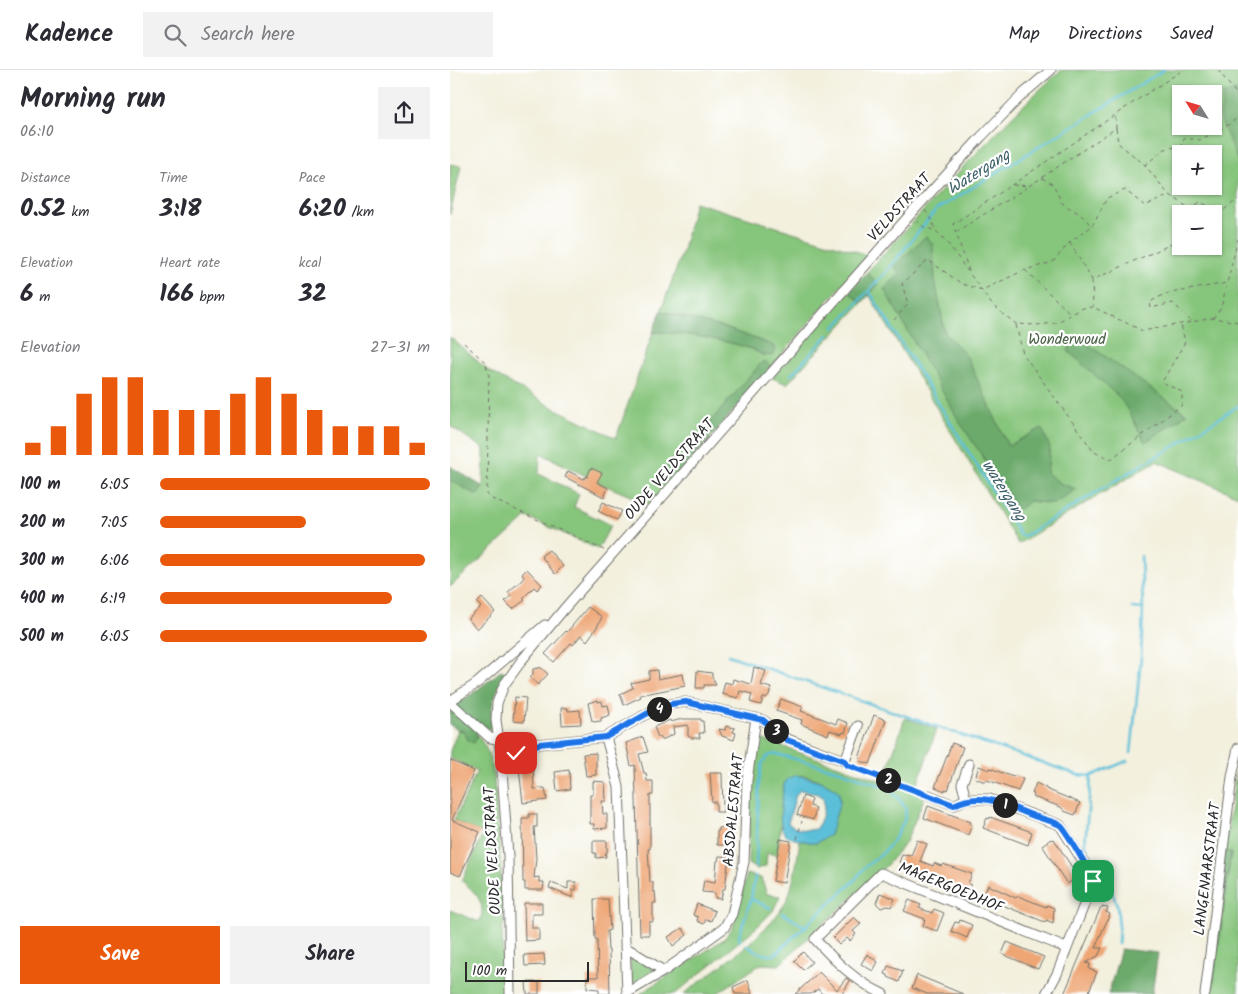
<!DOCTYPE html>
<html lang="en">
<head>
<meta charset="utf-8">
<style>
  body { margin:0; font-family:Kalam,sans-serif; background:#f2f2f3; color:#2b2b33; height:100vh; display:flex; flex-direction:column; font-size:19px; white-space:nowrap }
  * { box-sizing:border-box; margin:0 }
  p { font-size:16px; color:#7c7c81 }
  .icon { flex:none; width:28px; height:28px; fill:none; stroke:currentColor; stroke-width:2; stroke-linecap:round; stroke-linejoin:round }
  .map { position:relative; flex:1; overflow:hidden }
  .details { display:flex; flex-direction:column; background:#fff; width:450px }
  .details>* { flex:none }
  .needle { width:32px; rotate:307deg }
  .fabs { position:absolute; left:722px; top:15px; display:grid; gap:10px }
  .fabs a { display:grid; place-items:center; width:50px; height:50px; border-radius:0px; background:#fff; box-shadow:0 1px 4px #0004; font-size:25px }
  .scale { position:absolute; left:15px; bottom:12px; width:124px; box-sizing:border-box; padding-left:5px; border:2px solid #2b2b2b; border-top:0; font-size:14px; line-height:18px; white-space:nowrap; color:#2b2b2b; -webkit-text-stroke:4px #fff; paint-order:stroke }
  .pin { position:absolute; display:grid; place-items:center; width:42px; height:42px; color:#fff; margin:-21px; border-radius:10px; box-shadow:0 2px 8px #0006 }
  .km { position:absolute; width:25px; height:25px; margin:-12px; border-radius:50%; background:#222; color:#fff; font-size:14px; line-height:25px; text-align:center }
  .round { display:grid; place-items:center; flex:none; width:52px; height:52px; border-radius:0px; background:#f2f2f3 }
  .headline { display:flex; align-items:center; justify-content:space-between; height:85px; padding:0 20px }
  h1 { font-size:28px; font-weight:800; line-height:38px }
  .stats { display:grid; grid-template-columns:repeat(3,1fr); gap:8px; height:85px; padding:5px 20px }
  .stats div { display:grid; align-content:center }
  .stats b { font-size:25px; font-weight:800 }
  .stats small { font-size:14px; font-weight:400 }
  .stats p { font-size:14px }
  .chart { height:140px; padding:10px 20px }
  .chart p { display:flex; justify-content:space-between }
  .chart svg { width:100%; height:90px; margin-top:5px; stroke:#ea580c; stroke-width:6 }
  .primary-button { display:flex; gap:10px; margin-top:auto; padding:10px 20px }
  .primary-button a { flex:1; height:58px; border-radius:0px; background:#ea580c; color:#fff; font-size:20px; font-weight:800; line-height:58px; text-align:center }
  .primary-button a+a { background:#f2f2f3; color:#2b2b33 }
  ul { padding:0 20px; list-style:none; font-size:16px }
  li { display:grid; grid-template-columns:80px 60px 1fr; align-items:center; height:38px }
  li i { height:12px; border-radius:6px; background:#ea580c }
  header { display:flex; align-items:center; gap:30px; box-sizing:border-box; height:70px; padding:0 25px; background:#fff; border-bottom:1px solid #e1e1e2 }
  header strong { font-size:24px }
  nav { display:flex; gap:28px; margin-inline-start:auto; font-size:18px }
  .search { width:350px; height:45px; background:#f2f2f3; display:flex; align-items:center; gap:12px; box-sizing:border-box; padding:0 18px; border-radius:0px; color:#7c7c81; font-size:19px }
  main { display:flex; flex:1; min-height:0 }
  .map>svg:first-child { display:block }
  .green { fill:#86c57c; stroke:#587854; fill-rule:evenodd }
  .forest { fill:#6caa6c; stroke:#4c6a4c }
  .water { fill:#5bbfd9; stroke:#437582; fill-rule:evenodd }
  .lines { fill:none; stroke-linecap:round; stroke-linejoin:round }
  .stream { stroke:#5bbfd9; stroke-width:2.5 }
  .building { fill:#eea675 }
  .street-casing { stroke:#71706a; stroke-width:11 }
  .path { stroke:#71706a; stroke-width:1; stroke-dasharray:4 4; stroke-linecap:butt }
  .street { stroke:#fff; stroke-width:9 }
  .route-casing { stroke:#fff; stroke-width:10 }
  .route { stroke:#1a73e8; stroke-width:6 }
  .labels { text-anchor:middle; stroke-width:4.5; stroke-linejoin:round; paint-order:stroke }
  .street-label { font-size:15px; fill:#2b2b2b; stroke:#fff }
  .park-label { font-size:15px; fill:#4b6147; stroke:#fff }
  .water-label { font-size:16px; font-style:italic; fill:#3c5f68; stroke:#fff }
</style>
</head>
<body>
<header>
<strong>Kadence</strong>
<div class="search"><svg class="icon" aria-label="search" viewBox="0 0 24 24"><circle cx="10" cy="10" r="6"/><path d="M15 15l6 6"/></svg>Search here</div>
<nav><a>Map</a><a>Directions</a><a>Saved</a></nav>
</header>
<main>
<section class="details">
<div class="headline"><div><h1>Morning run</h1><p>06:10</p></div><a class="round"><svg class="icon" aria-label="share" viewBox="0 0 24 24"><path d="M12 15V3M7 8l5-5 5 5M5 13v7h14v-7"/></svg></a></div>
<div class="stats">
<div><p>Distance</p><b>0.52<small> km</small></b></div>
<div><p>Time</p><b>3:18</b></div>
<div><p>Pace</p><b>6:20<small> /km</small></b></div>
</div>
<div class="stats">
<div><p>Elevation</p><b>6<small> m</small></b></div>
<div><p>Heart rate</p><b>166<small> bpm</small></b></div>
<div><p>kcal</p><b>32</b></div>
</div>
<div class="chart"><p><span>Elevation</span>27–31 m</p>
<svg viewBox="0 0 160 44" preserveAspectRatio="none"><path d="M5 44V38M15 44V30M25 44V14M35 44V6M45 44V6M55 44V22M65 44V22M75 44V22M85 44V14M95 44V6M105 44V14M115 44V22M125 44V30M135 44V30M145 44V30M155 44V38"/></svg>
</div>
<ul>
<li><b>100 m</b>6:05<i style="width:100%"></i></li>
<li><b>200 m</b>7:05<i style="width:54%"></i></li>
<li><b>300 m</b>6:06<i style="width:98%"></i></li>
<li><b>400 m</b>6:19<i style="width:86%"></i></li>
<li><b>500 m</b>6:05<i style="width:99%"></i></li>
</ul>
<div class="primary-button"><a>Save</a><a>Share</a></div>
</section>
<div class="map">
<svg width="788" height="924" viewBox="0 0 788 924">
  <rect width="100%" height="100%" fill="#fff"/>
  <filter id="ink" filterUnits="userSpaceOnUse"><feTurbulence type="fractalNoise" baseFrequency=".02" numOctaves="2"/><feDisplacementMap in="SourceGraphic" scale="10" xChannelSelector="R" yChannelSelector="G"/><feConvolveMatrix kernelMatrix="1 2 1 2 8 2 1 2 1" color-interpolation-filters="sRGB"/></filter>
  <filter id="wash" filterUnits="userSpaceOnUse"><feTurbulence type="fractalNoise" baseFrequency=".0096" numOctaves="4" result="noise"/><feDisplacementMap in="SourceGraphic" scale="20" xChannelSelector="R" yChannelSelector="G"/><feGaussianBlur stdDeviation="1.12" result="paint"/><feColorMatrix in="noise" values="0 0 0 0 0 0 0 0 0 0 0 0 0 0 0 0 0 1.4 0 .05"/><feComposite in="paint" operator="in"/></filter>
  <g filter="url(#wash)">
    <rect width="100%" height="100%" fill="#f3f0de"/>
    <path class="green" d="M611,0H788V426L706,391L568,474L412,213L419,205L417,202C480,134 541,63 611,0ZM731,24H764V56H731ZM731,84H764V116H731ZM731,144H764V176H731Z
      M0,94L11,96L0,145Z
      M245,132L418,185L321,297L315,292L248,366L220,392L211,407L220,415L202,435L154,415L90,383L89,404L129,424L124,437L161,455L148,479L77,447L0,517V410L27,425L33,417L34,379L0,356V267L40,302L104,338L166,368L203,262C231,263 291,269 313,286L325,279L321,275L275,258L211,241L233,180Z
      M399,222L412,233L337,314L322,308Z
      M455,648L487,659L466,718L435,706Z
      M8,660H12L16,665L26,669L27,665C38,678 41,690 44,706L54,853L52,861L54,924H0V840L29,852C38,834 25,822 12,811L33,764L4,750L27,701L0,688V681Z
      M308,668L475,726L456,772L436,796L329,895L311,894L266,924H234C264,900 324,861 338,827C345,809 347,789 350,770L366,773L390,732L389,723C375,711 348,696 334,714L328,785L317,783L316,796L306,799L298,794L300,704Z
      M788,690V924H762L781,783L774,782Z
      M297,804L311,808L317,824L330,826L323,841L307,857L225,924H190L274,869L283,857Z
      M182,886L203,898V901L182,914H181L180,887Z"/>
    <path class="forest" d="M784,20L788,21V92L770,48L774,24Z
      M476,166L483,175L485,210L495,263L516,285L558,376L592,358L600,378L597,403L610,413L626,419L604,434L579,431L568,440L509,351L434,219L450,204L444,196Z
      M417,202L428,215L412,233L399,222Z
      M211,241L275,258L322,275L325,279L324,285C313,288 309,281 299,278C268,269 236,263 203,262Z
      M626,271L636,273L737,344L695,372L678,340L669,327L618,281L619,277Z
      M312,292H316L321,297L220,415L211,407L220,392L248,366Z
      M0,396L33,417L27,425L0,410Z
      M52,600L57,604C46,621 38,636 43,657L39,659L29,654L26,669L24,673L19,671L12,660H8L0,655V637C20,628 35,613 52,600Z
      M774,782H781L762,924H757Z
      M671,879L708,883L702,924H658Z"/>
    <path class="water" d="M345,705C362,708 376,711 389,722L390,732L380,765L366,773C358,772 346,770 339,767C324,760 333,727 334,714L338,709ZM350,720L368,724L373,727C376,739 372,749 366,759C357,761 345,760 338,753L346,725Z"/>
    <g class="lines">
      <path class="stream" d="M419,221L570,465L574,466L688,397L730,373L788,336
        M384,258L435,203L486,140L714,0
        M341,305L378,265
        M682,538L693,539
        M278,585L628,705L641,706
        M681,683L691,588L693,539L691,486
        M301,829L320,838
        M332,843L356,857
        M290,871L289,866L301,829L305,806
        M668,874L669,858L667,835L659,814L642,788L635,774L641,706L677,691
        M296,875C306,881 313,886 324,885L404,811L415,797L432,784L445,768L454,751L456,739L449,729L438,718L387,700L326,684L318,686L312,693L309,711L306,797"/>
    </g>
    <g id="blocks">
      <path class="building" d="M141,398L152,403L147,412L158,418L154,427L115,407L118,401L134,409L135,407H137Z
        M153,432L172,441L167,450L148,441Z
        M99,480L113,496L105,504L91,486Z
        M77,499L92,515L87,520L84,517L73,528L75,530L63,539L55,531L61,526L58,522L71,511L74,507L72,504Z
        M32,528L45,542L27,559L18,549L31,537L27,533Z
        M138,537L152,547L147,557L137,571L131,565L123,575L121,573L104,592L95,584L116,561L117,562Z
        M90,597L98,604L88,615L80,608L83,604V599L89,598Z
        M304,597L316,601L311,615L321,618L319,625L316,628H313L311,635L300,632L302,624L290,621L288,628L272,624L275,612L282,614L283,609L301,614Z
        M207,600L208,609L233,604L235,616L190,625L191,627L174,635L170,624L183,618L181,613L199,609V601Z
        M247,601L262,603V607L266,615H254V618H246Z
        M65,627L76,628L74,652L63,651Z
        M331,629L353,637L351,641L368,647L386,654L388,649L398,653L395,663L393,662L392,664L380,660L378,665L351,654L352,650L326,641Z
        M148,630V632L152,631L153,636L158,635L160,645L151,648V651L144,652L143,650L142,651L138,633Z
        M111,638H118V641L130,640L131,654L112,655Z
        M424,645L436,650L420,694L410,691L411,689L409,688Z
        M232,649H251V651H253L254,663H249L250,668H241L238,666V655L223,657L224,664L212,670L210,667H208L204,657L220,650L221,652Z
        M276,656L285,658L283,662L286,663L284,670L272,666L269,659L275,660Z
        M193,667L198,682L189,684L194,703H196L197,711H203V725H200V779H198L200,812H203V822L205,821L206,833H203V852H199V865H190L185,695L181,696L176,673Z
        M502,673L513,677L498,720L495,719V721L485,717Z
        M146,683V705L136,706L133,684Z
        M0,690L24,701L2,750L30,762L10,806L0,802Z
        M83,692L84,719L95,718L97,730L73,733L69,698L74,697V693Z
        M529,696L539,700L540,698L563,707L564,705L573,709L568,721L540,711L536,710L535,712L525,708Z
        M119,700L120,719L107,721L105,702Z
        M260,703H272L273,742H266V732H262Z
        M143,711L155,712L156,731H152L153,744H157V758L144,759V754H140V725H143Z
        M586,713L596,718V719L630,733L625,745L614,741L611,737L583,727L584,724H582Z
        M353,726L362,729L360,736L366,738L363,750L347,745Z
        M478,736L521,752L520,754L522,755L518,765L474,748Z
        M79,744H87V757H84L86,788L84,808L89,807V812H94L93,820H75V812H73L72,748H79Z
        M540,747L582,762L578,775L533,758L537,748L539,749Z
        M276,757L283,758V771H280V775H267V761H269V758Z
        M330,769L341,771L334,813L323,811Z
        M601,769L602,770L604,769L628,807L617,814L592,775Z
        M467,770L477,774L470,791L483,796L484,793L491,796L493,794L522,804L518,813L521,815L518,822L449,792L452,785L461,786Z
        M143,771H157V783H155L156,787L146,788V783H143Z
        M269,786L281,787L280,794H278L275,819H273L271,829L265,828V823L252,822L254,810L265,812L267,791H268Z
        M118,812H126V820H121L123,821V828L99,818L101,813L118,819Z
        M538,815L566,828L568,826L596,837L597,835L604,838L603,853L596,850L595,852L567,841L533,827Z
        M430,823L445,829L441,837L438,836L431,838L426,833Z
        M144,829H158L160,860L157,861L158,880H159L160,924H149V919L137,918V907H148L147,869H145Z
        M459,830L471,835L469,838L482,843L484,839L494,843L487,861L473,856L475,849L454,841Z
        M74,833H92V844H82V858H89V870L75,871Z
        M247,834L265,841L261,851L256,849L254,854L247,851L248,847L243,845Z
        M651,837L658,838L656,842L660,844L647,873L648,874L646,878H652L648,886L636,893L640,894L639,899L647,902L638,924H614Z
        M404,847L411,854L403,861L406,864L400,871L397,868L389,875L383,868Z
        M510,850L522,855L517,868L501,861L505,852L509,853Z
        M232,858L237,865L223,876L218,867Z
        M557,872L594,887L588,899L552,884Z
        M353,882L362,892L353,900L344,891Z
        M94,884L95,895L75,896L74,885Z
        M417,884L428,892L423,901L411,894Z
        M438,896L453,901L449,912L438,907V905L435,904Z
        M369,902L387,920L396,908L400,911L392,924H372L368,919L361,924H345Z
        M467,905L513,924H477L462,918Z
        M298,910L302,924H285L283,917Z
        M76,912H89V924H77Z"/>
    </g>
  </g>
  <g filter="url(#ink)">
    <use href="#blocks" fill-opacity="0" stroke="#71706a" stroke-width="1"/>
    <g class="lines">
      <defs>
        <path id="street" d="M0,631L26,614L95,555
          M0,632L40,668L89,674L156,667L200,642L221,634L236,632L313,650L337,669L395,691L408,656
          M156,667L169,717L177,923L214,901L274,858L282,844L294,792L297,710L306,648
          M51,686L66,683L87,675
          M479,725L504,735L516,729H539L610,755L643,807L641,817L607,904L596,924
          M516,729L512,714L519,694
          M175,877L214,901
          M60,924L58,786L51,686L46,650L47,633L54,615L72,590L114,539L458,147L531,67L573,24L601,0
          M433,924C405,911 385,891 365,869L431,803L616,878
          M755,924L782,707L788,678"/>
      </defs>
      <use href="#street" class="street-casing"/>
      <path class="path" d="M768,0L788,26
        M666,58L668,73L695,95L719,125
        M695,95L715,79L731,76L734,68L750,70L782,53L788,46
        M592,108L603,114L612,133L630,144L642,156L657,128L675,120L695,136L720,125L740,139L750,132L771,142L788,129
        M563,115L579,116L666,58L665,45
        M475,140L482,151L485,159
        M764,146L771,142
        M466,150L475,158L485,160L496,171L543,236L566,254L586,255L606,253L633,238L643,237L693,261L763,248L788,252
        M506,162L579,116
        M620,173L642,210L726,172L731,167
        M575,200L621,244
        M519,201L503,154C580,104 655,50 733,0
        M642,211L643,237
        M763,248L771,238L788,169
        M444,250L458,234L452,214L478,190L512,214L532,220L575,200L603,192L620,172L642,156
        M741,251L723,233L701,238L700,232L715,224L777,213
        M566,255L573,284L644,382L661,389L732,335V322L712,312L735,272L731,254
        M14,273L35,292L39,304L37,424L40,428L154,480
        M402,697L471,722
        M347,769L352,751"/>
      <use href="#street" class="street"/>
    </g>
  </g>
  <g class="lines" filter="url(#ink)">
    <defs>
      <path id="route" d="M66,683L89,674L156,667L200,642L221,634L236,632L313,650L337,670L395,691L397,695L504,735C532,720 557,736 584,746C592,749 603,751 610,755C615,759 642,804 643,811"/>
    </defs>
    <use href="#route" class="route-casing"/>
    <use href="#route" class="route"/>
  </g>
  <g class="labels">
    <g class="street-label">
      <text transform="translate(449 137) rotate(-48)" y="5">VELDSTRAAT</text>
      <text transform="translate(219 399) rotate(-49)" y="5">OUDE VELDSTRAAT</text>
      <text transform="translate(283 740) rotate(-85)" y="5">ABSDALESTRAAT</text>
      <text transform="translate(42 781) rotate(-93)" y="5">OUDE VELDSTRAAT</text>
      <text transform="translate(757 799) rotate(-83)" y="5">LANGENAARSTRAAT</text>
      <text transform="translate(501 817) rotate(22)" y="5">MAGERGOEDHOF</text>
    </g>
    <g class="park-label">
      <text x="617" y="274">Wonderwoud</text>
    </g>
    <g class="water-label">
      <text transform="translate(528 101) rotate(-32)" y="6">Watergang</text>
      <text transform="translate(555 420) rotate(58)" y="6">watergang</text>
    </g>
  </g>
</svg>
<div class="fabs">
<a><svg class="needle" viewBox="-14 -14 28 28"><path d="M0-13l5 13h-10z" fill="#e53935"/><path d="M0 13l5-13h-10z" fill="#7c7c81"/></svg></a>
<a>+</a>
<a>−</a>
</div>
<div class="scale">100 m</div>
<div class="pin" style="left:643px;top:811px;background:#1e9e55"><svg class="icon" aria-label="arrive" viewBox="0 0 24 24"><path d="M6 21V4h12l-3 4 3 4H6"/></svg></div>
<div class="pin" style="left:66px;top:683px;background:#d93025"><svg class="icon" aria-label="check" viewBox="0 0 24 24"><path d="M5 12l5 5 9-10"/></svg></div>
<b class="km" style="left:555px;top:735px">1</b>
<b class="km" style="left:438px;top:710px">2</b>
<b class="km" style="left:326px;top:661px">3</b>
<b class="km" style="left:209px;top:639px">4</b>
</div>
</main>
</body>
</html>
